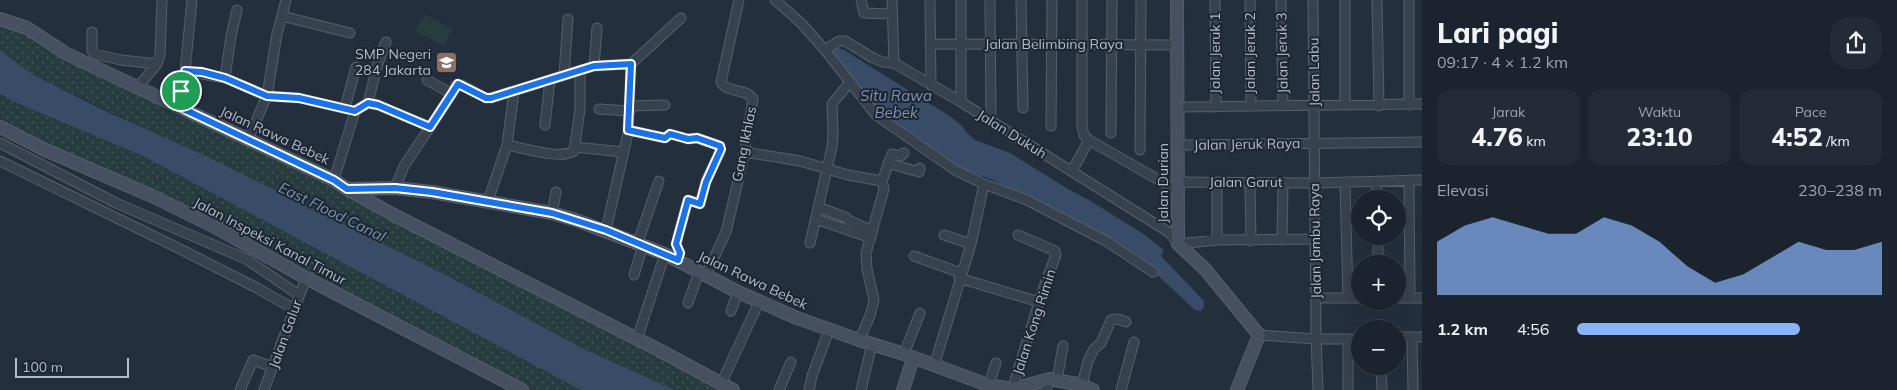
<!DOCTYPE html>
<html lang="id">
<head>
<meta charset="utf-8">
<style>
  body { margin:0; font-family:Mulish,sans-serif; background:#242b36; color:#f1f3f6; height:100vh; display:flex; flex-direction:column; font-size:19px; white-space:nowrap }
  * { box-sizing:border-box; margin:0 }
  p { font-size:16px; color:#a0a4aa }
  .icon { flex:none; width:28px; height:28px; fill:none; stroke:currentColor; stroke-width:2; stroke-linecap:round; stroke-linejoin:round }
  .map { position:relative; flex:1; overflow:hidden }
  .sheet { display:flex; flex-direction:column; background:#1b232e; width:475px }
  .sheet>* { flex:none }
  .buttons { position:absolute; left:1351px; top:190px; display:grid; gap:10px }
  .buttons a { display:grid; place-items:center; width:55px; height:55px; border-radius:50%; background:#1b232e; box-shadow:0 5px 20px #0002,0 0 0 1px #39404a; font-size:25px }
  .scale { position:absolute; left:15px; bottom:12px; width:114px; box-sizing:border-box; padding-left:5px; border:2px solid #b4bcc9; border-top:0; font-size:14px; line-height:18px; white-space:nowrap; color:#b4bcc9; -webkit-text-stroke:4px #1d2633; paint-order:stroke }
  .pin { position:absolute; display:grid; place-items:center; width:42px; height:42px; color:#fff; margin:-21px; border:2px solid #fff; border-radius:50%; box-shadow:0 1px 5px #0007 }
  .round { display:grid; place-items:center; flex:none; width:52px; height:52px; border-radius:20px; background:#242b36 }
  .headline { display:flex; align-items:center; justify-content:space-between; height:85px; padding:0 15px }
  h1 { font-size:28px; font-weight:800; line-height:38px }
  .metrics { display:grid; grid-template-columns:repeat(3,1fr); gap:8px; height:85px; padding:5px 15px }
  .metrics div { display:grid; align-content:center; border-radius:12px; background:#242b36; text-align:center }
  .metrics b { font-size:25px; font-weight:800 }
  .metrics small { font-size:14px; font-weight:400 }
  .metrics p { font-size:14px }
  .chart { height:140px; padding:10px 15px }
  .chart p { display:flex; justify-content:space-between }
  .chart svg { width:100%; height:90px; margin-top:5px; fill:#8ab4f8; opacity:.7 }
  ul { padding:0 15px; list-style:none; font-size:16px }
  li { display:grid; grid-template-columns:80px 60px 1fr; align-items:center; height:38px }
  li i { height:12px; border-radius:6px; background:#8ab4f8 }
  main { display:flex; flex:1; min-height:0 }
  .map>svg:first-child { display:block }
  .grass { fill:url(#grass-dots) }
  .pitch { fill:#263c3f }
  .water { fill:#394c67 }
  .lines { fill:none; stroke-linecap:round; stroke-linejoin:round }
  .street-casing { stroke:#565f6c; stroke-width:11 }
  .secondary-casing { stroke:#565f6c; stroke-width:14 }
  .street { stroke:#38414e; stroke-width:9 }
  .secondary { stroke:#465061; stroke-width:12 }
  .route-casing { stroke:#fff; stroke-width:10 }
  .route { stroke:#1a73e8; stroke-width:6 }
  .labels { text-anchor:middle; stroke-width:4; stroke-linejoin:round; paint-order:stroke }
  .street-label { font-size:14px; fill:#b4bcc9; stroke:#1d2633 }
  .poi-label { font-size:14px; fill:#b4bcc9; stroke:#1d2633; text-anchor:end }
  .water-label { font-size:15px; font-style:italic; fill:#7c92b1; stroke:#1d2633 }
</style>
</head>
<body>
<main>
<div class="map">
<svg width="1422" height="390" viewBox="0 0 1422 390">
  <defs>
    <pattern id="grass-dots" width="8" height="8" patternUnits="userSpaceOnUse" patternTransform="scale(1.25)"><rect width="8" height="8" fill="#263c3f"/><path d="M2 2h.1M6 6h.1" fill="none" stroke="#435659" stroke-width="1.8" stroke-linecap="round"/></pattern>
  </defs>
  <rect width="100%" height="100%" fill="#242f3e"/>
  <path class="grass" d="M0,19L334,180L732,390H675L584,349L453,278L32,74L0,50Z
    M0,94L17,103L143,156L583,390H522L292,270L0,127Z"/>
  <path class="pitch" d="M424,14L452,29L444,46L415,31Z"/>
  <path class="water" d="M838,48L844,50L951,117L962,126L967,133L975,140L1010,153L1068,189L1089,200L1145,235L1164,250L1161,256L1204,301V307L1201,311L1195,310L1154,272L1062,218L993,180L949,164L882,118L832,55L833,50Z
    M0,50L32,74L99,108L210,158L446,275L584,349L675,390H581L143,156L17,103L0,94Z"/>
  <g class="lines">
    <defs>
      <path id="street" d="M775,0L801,23L825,50
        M861,0L864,13L892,14
        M892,0L894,63L961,102L1170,233L1178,244L1217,240L1316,239
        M930,0L931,85
        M961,0V102
        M990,0L991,121
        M1021,0L1023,108
        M1215,0L1216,107
        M1250,0L1251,106
        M1281,0L1283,106
        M1313,0L1316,336L1318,390
        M1345,0V105
        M1377,0L1379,106
        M1409,0V105
        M282,16L350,33
        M92,32V51L94,54L121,60L157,64
        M930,44L1177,45
        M894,63L883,62L873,58L845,41H839L825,50L876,115L955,170L984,184L1027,200L1106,241L1153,272
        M594,66L597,28
        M185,71L225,78L267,96L299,98L355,111
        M564,75L568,19
        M225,78L231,36L237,10
        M427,80L452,94
        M138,87L157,64L160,55L162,0
        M368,103L377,66L386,42
        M177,106L185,71L192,0
        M630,106L665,105
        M1178,107L1422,104
        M345,108L356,67
        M599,109L630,111
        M545,125L550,80
        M1051,126L1052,0
        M628,130L665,138L670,134L688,139L697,138L720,146V152L706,181L700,204L688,200L676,244L680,253L678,260
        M1111,133L1112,0
        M248,139L267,96L277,34L286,0
        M1089,140L1178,191
        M0,143L116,203L246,259L299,295
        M507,145C523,148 560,160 574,151L580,109V70
        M1179,145L1422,142
        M575,147L623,152
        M1140,150L1141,0
        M745,152L800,161L848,175L882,181
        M0,161L178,248L257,288L294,309
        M888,163L919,172L920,168
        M1072,171L1089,140L1084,135L1082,127V0
        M334,180L355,111L368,103L378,105L430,127
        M1409,180L1410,298
        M1376,181L1377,199
        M1178,182L1315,183L1422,180
        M1250,182L1251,241
        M1345,182L1348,298
        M395,188L404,166L452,94L456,85H462L486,98H491L594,66L631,64
        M488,201L507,145L514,92
        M818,207L847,218L848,220L873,231
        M552,213L556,192
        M816,219L871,238
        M606,230L628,133L631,64L681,18
        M944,235L971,244
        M1378,236V264
        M1217,240V182
        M1282,240L1283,183
        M638,242L659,181
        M810,243L832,147L833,134L832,104L850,82
        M914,256L961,273
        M634,275L643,245
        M706,275L726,232L743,160L753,99C747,88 726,93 721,82L739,0
        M959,278L1039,302
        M1316,298H1360
        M1398,298H1422
        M688,303L699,272
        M731,311L738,292
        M1259,335L1316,339H1360
        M1398,337H1422
        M1412,337L1413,390
        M637,339L665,254
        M859,340L870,316L874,300L867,269L866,253L884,189L882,181L892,154L900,156L904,153
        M904,354L920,313
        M934,366L971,244L984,184
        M1381,366L1382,390
        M1057,380L1063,346
        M721,384L759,302
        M1082,385L1088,361L1094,349L1101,343L1111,320L1118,319L1126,322
        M240,390L253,360L273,367
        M264,390L306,278
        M779,390L791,362
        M809,390L812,376L829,330
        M861,390L872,344
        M987,390L996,363
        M1012,390L1042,292L1056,255L1055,251L1018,235
        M1046,390L1050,379
        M1121,390L1134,342
        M1348,390V339"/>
      <path id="secondary" d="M1177,0L1178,244L1205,269L1259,335L1237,390
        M0,19L27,28L67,54L334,180L347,189L392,214L661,351L733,390
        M0,127L43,149L152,196L215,227L306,278L522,390
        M347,189L395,188L432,192L552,213L576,220L665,254L738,292L797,318L859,340L904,354L988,385L1012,389L1050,379L1082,385L1093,390
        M903,390L913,358"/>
    </defs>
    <use href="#street" class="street-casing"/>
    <use href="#secondary" class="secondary-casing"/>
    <use href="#street" class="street"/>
    <use href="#secondary" class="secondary"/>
  </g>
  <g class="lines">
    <defs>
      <path id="route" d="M631,64L628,130L665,138L670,134L688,139L697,138L720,146L721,149L706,182L700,204L688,200L676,244L680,253L678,260L606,230L552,213L432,192L395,188L347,189L334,180L177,106L185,71L202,72L225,78L267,96L299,98L355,111L368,103L378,105L430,127L458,84L486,98H491L594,66Z"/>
    </defs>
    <use href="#route" class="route-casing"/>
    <use href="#route" class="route"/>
  </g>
  <defs>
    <symbol id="school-square" viewBox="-11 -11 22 22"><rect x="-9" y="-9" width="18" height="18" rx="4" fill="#8d6e63" stroke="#1d2633"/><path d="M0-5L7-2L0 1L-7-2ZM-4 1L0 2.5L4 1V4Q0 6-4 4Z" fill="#fff"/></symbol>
  </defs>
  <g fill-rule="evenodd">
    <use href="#school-square" x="434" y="50" width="25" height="25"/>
  </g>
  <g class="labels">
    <g class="street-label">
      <text x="1054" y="49">Jalan Belimbing Raya</text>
      <text transform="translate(1215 53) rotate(-90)" y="5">Jalan Jeruk 1</text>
      <text transform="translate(1250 53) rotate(-90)" y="5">Jalan Jeruk 2</text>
      <text transform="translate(1282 53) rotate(-91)" y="5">Jalan Jeruk 3</text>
      <text transform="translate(1314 72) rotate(-91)" y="5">Jalan Labu</text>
      <text transform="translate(1012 134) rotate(32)" y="5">Jalan Dukuh</text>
      <text transform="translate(275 135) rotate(25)" y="5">Jalan Rawa Bebek</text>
      <text transform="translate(744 144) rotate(-79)" y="5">Gang Ikhlas</text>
      <text transform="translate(1247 144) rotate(-1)" y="5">Jalan Jeruk Raya</text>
      <text x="1246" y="187">Jalan Garut</text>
      <text transform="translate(1163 183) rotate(-90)" y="5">Jalan Durian</text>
      <text transform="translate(270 241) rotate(28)" y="5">Jalan Inspeksi Kanal Timur</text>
      <text transform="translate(1315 241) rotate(-91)" y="5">Jalan Jambu Raya</text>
      <text transform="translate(753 280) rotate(25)" y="5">Jalan Rawa Bebek</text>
      <text transform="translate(1034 322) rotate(-72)" y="5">Jalan Kong Rimin</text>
      <text transform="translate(285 334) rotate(-70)" y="5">Jalan Galur</text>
    </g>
    <g class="poi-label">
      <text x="431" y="59">SMP Negeri<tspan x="431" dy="16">284 Jakarta</tspan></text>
    </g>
    <g class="water-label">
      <text x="896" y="101">Situ Rawa<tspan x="896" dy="17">Bebek</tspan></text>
      <text transform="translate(332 212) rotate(26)" y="5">East Flood Canal</text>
    </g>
  </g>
</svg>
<div class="buttons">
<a><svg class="icon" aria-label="locate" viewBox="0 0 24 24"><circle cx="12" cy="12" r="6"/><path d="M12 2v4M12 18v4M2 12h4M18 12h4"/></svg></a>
<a>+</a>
<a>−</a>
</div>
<div class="scale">100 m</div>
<div class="pin" style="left:181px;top:91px;background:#1e9e55"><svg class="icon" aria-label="arrive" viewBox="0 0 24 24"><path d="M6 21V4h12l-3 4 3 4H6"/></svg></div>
</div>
<section class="sheet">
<div class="headline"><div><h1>Lari pagi</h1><p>09:17 · 4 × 1.2 km</p></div><a class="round"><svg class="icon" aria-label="share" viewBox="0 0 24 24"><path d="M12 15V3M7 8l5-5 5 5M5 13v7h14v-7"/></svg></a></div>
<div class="metrics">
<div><p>Jarak</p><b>4.76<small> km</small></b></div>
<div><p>Waktu</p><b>23:10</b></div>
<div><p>Pace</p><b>4:52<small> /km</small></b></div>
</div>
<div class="chart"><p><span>Elevasi</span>230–238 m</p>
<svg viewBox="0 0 160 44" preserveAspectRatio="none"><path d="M0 44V18L10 10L20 6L30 10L40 14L50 14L60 6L70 10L80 18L90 30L100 38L110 34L120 26L130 18L140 22L150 22L160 18V44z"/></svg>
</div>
<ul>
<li><b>1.2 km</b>4:56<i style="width:73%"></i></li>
</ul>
</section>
</main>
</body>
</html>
